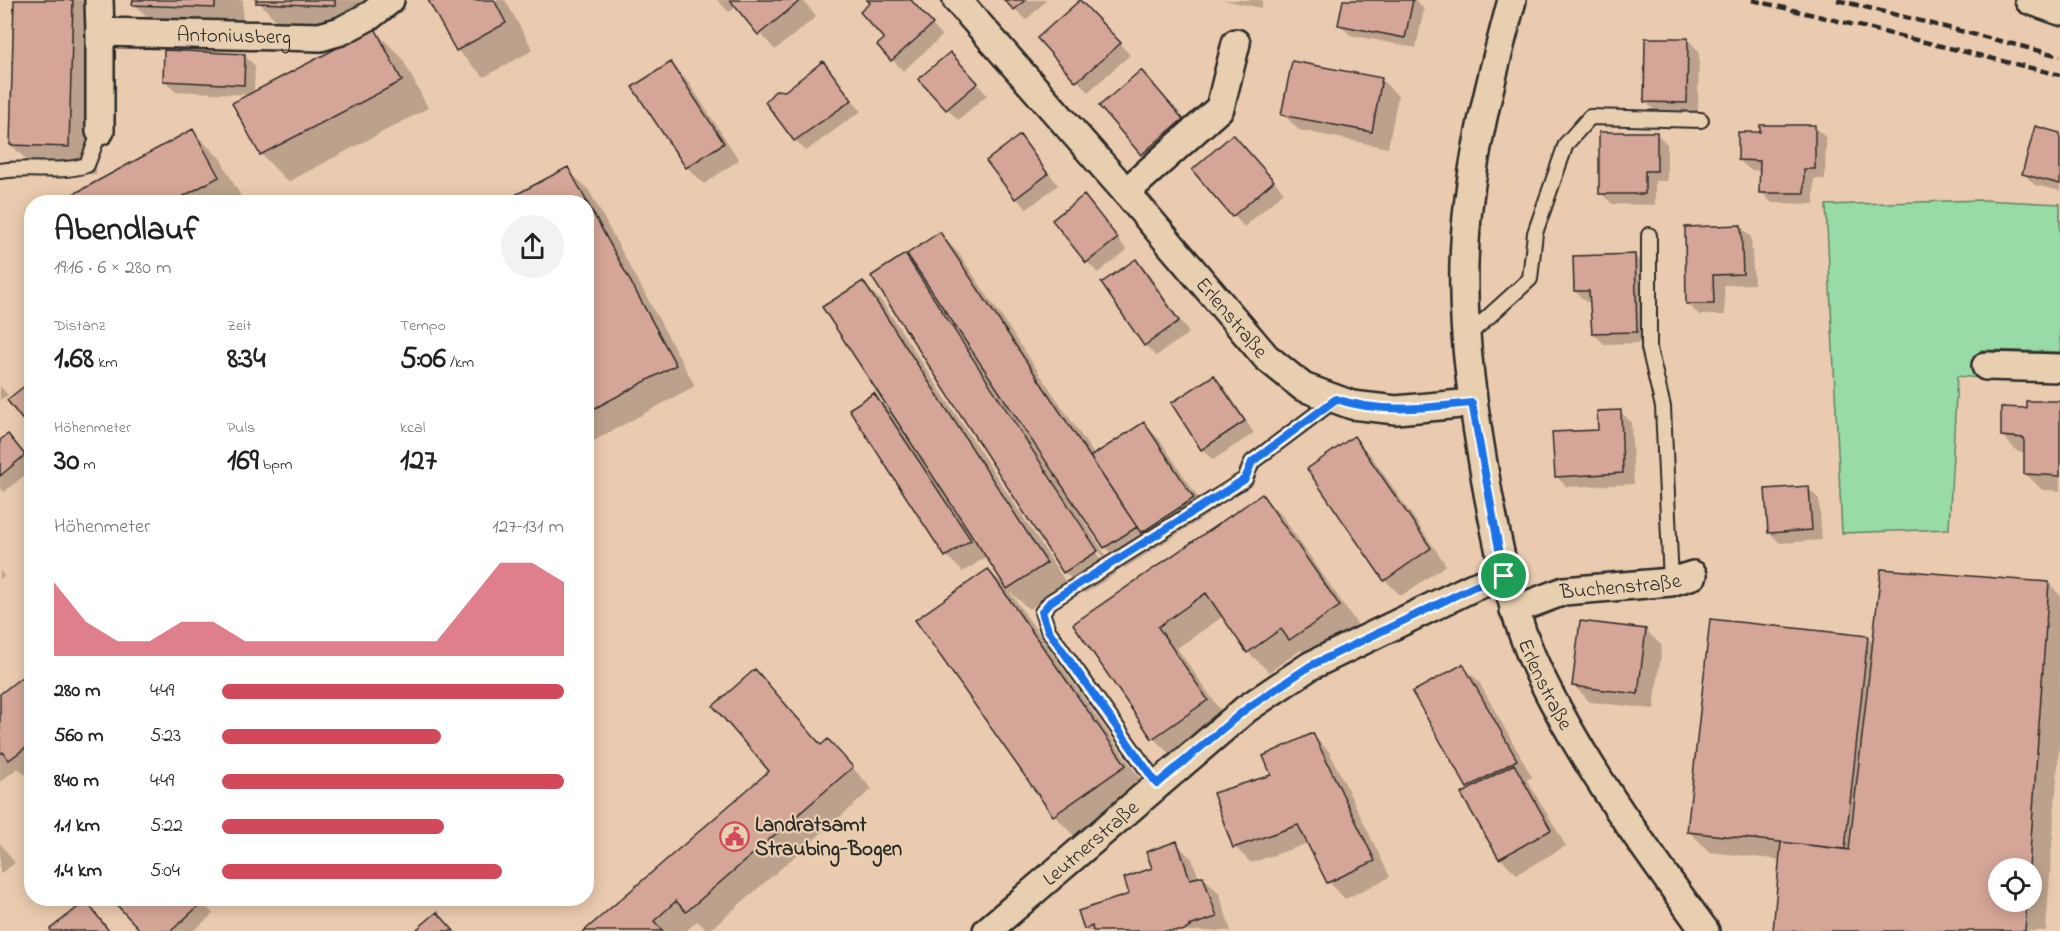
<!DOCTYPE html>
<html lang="de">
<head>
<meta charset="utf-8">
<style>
  body { margin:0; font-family:"Indie Flower",sans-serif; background:#f2f2f2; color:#222; height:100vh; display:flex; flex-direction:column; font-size:22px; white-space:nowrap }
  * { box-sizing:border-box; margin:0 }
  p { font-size:20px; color:#767676 }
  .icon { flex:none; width:33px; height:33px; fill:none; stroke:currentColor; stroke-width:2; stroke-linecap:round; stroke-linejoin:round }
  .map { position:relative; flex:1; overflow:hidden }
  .panel { position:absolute; left:24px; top:195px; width:570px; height:711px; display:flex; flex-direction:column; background:#fff; border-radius:24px; box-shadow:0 3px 15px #0003 }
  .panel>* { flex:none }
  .buttons { position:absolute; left:1988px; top:858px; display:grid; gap:12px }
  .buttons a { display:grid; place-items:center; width:54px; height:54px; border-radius:50%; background:#fff; box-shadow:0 3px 15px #0003; font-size:30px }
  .pin { position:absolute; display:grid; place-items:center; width:51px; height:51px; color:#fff; margin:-26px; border:3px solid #fff; border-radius:50%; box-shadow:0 2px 6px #0007 }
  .round { display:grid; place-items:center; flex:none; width:63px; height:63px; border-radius:32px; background:#f2f2f2 }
  .head { display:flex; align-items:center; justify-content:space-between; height:102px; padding:0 30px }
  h1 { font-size:33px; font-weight:700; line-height:45px }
  .figures { display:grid; grid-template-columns:repeat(3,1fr); gap:9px; height:102px; padding:6px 30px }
  .figures div { display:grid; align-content:center }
  .figures b { font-size:30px; font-weight:700 }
  .figures small { font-size:16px; font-weight:400 }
  .figures p { font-size:16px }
  .chart { height:168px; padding:12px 30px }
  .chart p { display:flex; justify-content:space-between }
  .chart svg { width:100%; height:108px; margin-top:6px; fill:#d1495b; opacity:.7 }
  ul { padding:0 30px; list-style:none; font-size:20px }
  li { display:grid; grid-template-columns:96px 72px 1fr; align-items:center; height:45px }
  li i { height:15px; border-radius:8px; background:#d1495b }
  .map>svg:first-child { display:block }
  .green { fill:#98dba6; stroke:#628368; stroke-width:1.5 }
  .shadow { fill:#0003; fill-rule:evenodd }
  .building { fill:#d5a697; stroke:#2b2b2b; stroke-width:1.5 }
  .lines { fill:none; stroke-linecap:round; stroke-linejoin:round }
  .service-casing { stroke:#2b2b2b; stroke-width:18 }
  .minor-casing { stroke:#2b2b2b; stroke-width:32 }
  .service { stroke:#e8cfb0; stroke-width:14 }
  .minor { stroke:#e8cfb0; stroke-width:27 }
  .rail { stroke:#2b2b2b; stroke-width:4.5; stroke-dasharray:9 4.5; stroke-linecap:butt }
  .route-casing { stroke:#fff; stroke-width:12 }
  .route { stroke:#1a73e8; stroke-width:8 }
  .labels { text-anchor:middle; stroke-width:4.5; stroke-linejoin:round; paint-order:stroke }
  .street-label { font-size:21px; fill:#2b2b2b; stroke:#e8cfb0 }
  .poi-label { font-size:21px; font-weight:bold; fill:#2b2b2b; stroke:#e8cfb0; text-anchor:start }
</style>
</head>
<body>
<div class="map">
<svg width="2060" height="931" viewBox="0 0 2060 931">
  <rect width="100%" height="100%" fill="#ebcbaf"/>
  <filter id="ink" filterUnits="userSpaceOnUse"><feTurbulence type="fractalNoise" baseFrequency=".0167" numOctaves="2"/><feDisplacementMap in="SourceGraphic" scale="12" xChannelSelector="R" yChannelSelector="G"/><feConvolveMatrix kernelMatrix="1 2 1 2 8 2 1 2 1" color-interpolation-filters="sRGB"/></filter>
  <g filter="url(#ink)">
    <path class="green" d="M1982,200L2060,204V352L1981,350L1980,378L1957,376L1949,529L1842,533L1826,205Z"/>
    <path class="shadow" d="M16,0H101L96,174L39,172L11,145Z
      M134,0H243L242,35L162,32L134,4Z
      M257,0H363L362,32L285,30Z
      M430,0H505L533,50L484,77L457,50Z
      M717,0H803L816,17L775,50L737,6L729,12Z
      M869,0H910L942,36L903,71L879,45L887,39Z
      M1006,0H1047L1026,20Z
      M1223,0H1263L1261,8Z
      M1344,0H1415L1424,9L1416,48L1350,35L1339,24Z
      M1081,1L1130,55L1088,92L1039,38Z
      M374,30L402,58L428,108L288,182L261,154L251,95L175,91L164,80L244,55L255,66L254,93Z
      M1688,40L1699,51L1698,113H1657L1646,102Z
      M823,63L861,111L806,151L795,140L786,93Z
      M670,64L687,80L739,160L704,184L687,167L634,88Z
      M960,64L987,95L958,120L920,79Z
      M1382,80L1398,96L1388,148L1299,130L1283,114Z
      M1152,83L1193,130L1153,165L1142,154Z
      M1815,127L1826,138L1825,179H1814V204L1772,203L1761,192V171L1750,170L1739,160L1762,134Z
      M192,131L220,158L244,202H62Z
      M1656,133L1667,144V181H1655V205L1612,204L1601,193Z
      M2060,134V191L2035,185L2024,174Z
      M1020,137L1058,185L1027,209L1016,198Z
      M1244,147L1284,192L1244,227L1194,170Z
      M567,169L588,189L695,386L586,445V202H505Z
      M1084,197L1127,250L1098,273L1087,262Z
      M1740,226L1751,237L1754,284L1724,285L1725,315H1699L1688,304Z
      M940,234L960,255L1095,456L1144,424L1160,440L1209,514L1125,568L1105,547L1084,517L1082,518L1117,573L1085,593L1064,572L873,277L905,256L916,267ZM919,278H922L1103,557L1100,559Z
      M1634,255L1645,266L1647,343L1604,344L1593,333L1591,302H1586L1575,291Z
      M1136,261L1147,272L1189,333L1156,356L1145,345Z
      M863,282L883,303L1067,584L1029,609L1009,591L1145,786L1074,836L1054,815L988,570L1009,589L987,556L963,572L947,556L874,395L891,412Z
      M1214,377L1225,388L1254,433L1213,460L1202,449Z
      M0,386L8,395L0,400Z
      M2060,403V491L2042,490L2026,474V452H2018L2002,436L2028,410Z
      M1620,411L1631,422L1634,484L1567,487L1556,476Z
      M8,436L32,462V469L4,492L0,488V442Z
      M1353,438L1370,454L1446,565L1401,596L1385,580Z
      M1808,488L1819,499L1822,540L1780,543L1769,532Z
      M1262,496L1282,516L1359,627L1311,660L1301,650L1269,672L1248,652L1224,616L1177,648L1228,721L1174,758L1153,738L1075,624Z
      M0,570L4,576L0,579Z
      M2049,583L2060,595V737L2046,931H1775L1781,860L1709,852L1689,831L1867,637L1874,644ZM1998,868H2031V902H1998Z
      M1646,630L1662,646L1654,709L1590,702L1573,685Z
      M1463,666L1479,682L1532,777L1527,780L1566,846L1517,874L1500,858L1468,787Z
      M755,671L822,746L828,741L872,789L709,931L697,921L686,931H586L771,771Z
      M32,680V771L26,775L18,768L0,782V696Z
      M1312,735L1329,751L1390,877L1345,899L1329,882L1309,843L1251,863L1235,847L1273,776Z
      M0,843L15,863L0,874Z
      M1176,843L1192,859L1199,878L1203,877L1219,893L1231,931H1087L1085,929L1131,895Z
      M199,898L213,914L193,931H143Z
      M86,903L110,931H53Z"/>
    <path class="building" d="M14,0H73L69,147L10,145Z
      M133,0H215V8L132,5Z
      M256,0H335V6L256,3Z
      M428,0H494L506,23L456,51Z
      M730,0H801L758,35Z
      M867,0H911L933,24L891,61L877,45L884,39L860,12L870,3Z
      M1004,0H1025L1014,10Z
      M1080,0L1121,43L1076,82L1037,38Z
      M1343,0H1413L1405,38L1338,25Z
      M375,28L402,81L260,155L232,103Z
      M1645,38H1688L1687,103L1644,102Z
      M164,50L245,54L244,85L163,81Z
      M950,52L978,83L946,110L918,79Z
      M823,61L852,100L794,141L765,102L776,90L785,91Z
      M1292,61L1382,78L1372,132L1281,115Z
      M671,62L724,143L686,168L632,87Z
      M1141,70L1183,119L1141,155L1099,106Z
      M1760,125H1815V169H1804V193H1759L1760,161L1738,160V132H1760Z
      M2035,126L2060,133V184L2022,174Z
      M193,129L219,177L173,202H59Z
      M1599,132H1657V171H1645V194H1599Z
      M1233,134L1274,181L1232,217L1192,170Z
      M1020,135L1048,174L1015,199L986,161Z
      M568,167L676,365L586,413V202H502Z
      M1084,195L1118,238L1086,263L1052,220Z
      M1741,225L1743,274L1713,275L1714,304H1686L1685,227Z
      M940,232L1137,527L1104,548L907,254Z
      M905,254L1098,551L1063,573L871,276Z
      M1635,254L1637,332L1592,333L1589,291H1574L1573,256Z
      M1136,259L1179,321L1144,346L1101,283Z
      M863,281L1047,563L1007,589L822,307Z
      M1214,375L1245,421L1201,450L1171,403Z
      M32,380V432L7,400Z
      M874,393L971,540L945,557L849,409Z
      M2026,401H2060V476L2024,474V438L2001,436V407L2026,408Z
      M1621,410L1623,473L1555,477L1552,432L1598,430L1597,411Z
      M1144,422L1194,498L1141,533L1090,457Z
      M8,434L25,455L0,476V440Z
      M1354,436L1431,548L1384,581L1307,469Z
      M1809,486L1812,530L1768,533L1765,489Z
      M1262,494L1340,606L1289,640L1281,629L1247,653L1206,593L1158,627L1208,700L1152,739L1073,624Z
      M988,569L1126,765L1053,816L915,620Z
      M1881,569L2049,582L2029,868H1998V902H2027L2025,931H1773L1781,842L1849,850Z
      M1710,619L1868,636L1845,849L1687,832Z
      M1580,621L1646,629L1638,694L1572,686Z
      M1463,664L1517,760L1467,788L1412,692Z
      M755,669L821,745L828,739L853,767L686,912L676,901L654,921L663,931H584L769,771L713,706Z
      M27,673L32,679V743L9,760L3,752L0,754V694Z
      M1313,733L1375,861L1327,883L1298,825L1233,848L1213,793L1271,775L1263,756Z
      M1514,764L1551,830L1499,859L1461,794Z
      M1177,841L1190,879L1203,876L1217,917L1189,926L1191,927L1182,931H1093L1092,926L1084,929L1078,911L1129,894L1124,878L1152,868L1146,852Z
      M118,898H200L203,902L171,931H141L114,902Z
      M86,901L109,931H51L50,929Z
      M437,912L454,931H419L417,929Z"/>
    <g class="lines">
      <defs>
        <path id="service" d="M0,171C30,166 58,174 87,165L100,131
          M1649,235V348L1663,407L1671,582
          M1465,338L1530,279L1535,233L1566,144L1590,117L1701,120
          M1157,784L1048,630L1042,612L1050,602L1245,479L1252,462L1336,399"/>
        <g id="minor">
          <path id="s1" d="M99,0L100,32L320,37L341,31L371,15L390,0"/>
          <path id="s2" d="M957,0L1126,192L1266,357L1303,387L1352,405L1396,410L1472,403"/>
          <path id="s3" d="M1512,0C1489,86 1466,175 1464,265C1462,342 1475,417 1488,493C1500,556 1512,617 1540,675C1584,766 1646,850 1705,931"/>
          <path d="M2029,0L2060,11"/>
          <path d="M100,32V131"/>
          <path d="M1126,192L1220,108L1236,43"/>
          <path d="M1986,366L2060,368"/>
          <path id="s4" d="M1514,610L1564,591L1671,582L1693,575"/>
          <path id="s5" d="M987,931L1246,709L1310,666L1473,587L1504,576"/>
        </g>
      </defs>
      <use href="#service" class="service-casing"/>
      <use href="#minor" class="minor-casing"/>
      <use href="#service" class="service"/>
      <use href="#minor" class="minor"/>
      <path class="rail" d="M1752,0L2060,75
        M1837,0L2060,56"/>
    </g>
  </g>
  <g class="lines" filter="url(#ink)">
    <defs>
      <path id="route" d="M1336,399C1381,414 1425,408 1472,403L1504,576L1473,587L1310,666L1246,709L1157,784L1048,630L1042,612L1050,602L1245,479L1252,462Z"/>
    </defs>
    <use href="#route" class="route-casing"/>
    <use href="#route" class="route"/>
  </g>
  <defs>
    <symbol id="civic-ring" viewBox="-11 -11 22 22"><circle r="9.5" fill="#e8cfb0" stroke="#d1495b" stroke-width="1.5"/><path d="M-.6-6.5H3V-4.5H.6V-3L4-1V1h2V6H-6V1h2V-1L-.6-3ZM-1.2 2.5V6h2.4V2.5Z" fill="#d1495b"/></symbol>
  </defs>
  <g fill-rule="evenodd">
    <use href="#civic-ring" x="718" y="820" width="33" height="33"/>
  </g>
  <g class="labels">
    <g class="street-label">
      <text dy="7" stroke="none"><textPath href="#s1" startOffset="166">Antoniusberg</textPath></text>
      <text dy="7" stroke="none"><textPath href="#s2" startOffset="420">Erlenstraße</textPath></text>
      <text dy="7" stroke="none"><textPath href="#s4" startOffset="110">Buchenstraße</textPath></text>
      <text dy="7" stroke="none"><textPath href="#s3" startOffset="700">Erlenstraße</textPath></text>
      <text dy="7" stroke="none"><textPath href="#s5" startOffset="136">Leutnerstraße</textPath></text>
    </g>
    <g class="poi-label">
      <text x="755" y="831">Landratsamt<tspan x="755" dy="24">Straubing-Bogen</tspan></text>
    </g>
  </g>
</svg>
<div class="buttons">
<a><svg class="icon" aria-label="locate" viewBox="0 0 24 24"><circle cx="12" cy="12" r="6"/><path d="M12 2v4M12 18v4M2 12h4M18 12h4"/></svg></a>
</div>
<div class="pin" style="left:1504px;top:576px;background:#1e9e55"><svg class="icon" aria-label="arrive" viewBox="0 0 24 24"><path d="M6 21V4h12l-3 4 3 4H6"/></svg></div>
<section class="panel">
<div class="head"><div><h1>Abendlauf</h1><p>19:16 · 6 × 280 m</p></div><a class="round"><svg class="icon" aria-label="share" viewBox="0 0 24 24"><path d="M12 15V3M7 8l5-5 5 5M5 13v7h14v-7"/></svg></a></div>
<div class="figures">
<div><p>Distanz</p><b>1.68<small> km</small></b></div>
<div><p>Zeit</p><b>8:34</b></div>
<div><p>Tempo</p><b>5:06<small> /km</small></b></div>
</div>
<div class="figures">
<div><p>Höhenmeter</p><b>30<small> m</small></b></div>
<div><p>Puls</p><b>169<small> bpm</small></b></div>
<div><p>kcal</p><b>127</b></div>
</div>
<div class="chart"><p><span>Höhenmeter</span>127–131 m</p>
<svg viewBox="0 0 160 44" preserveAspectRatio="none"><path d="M0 44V14L10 30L20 38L30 38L40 30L50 30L60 38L70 38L80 38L90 38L100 38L110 38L120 38L130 22L140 6L150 6L160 14V44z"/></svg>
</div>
<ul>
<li><b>280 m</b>4:49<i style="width:100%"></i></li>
<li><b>560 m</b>5:23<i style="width:64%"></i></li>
<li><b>840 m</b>4:49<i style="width:100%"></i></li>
<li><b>1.1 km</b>5:22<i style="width:65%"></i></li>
<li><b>1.4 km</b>5:04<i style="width:82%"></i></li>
</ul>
</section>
</div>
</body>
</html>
